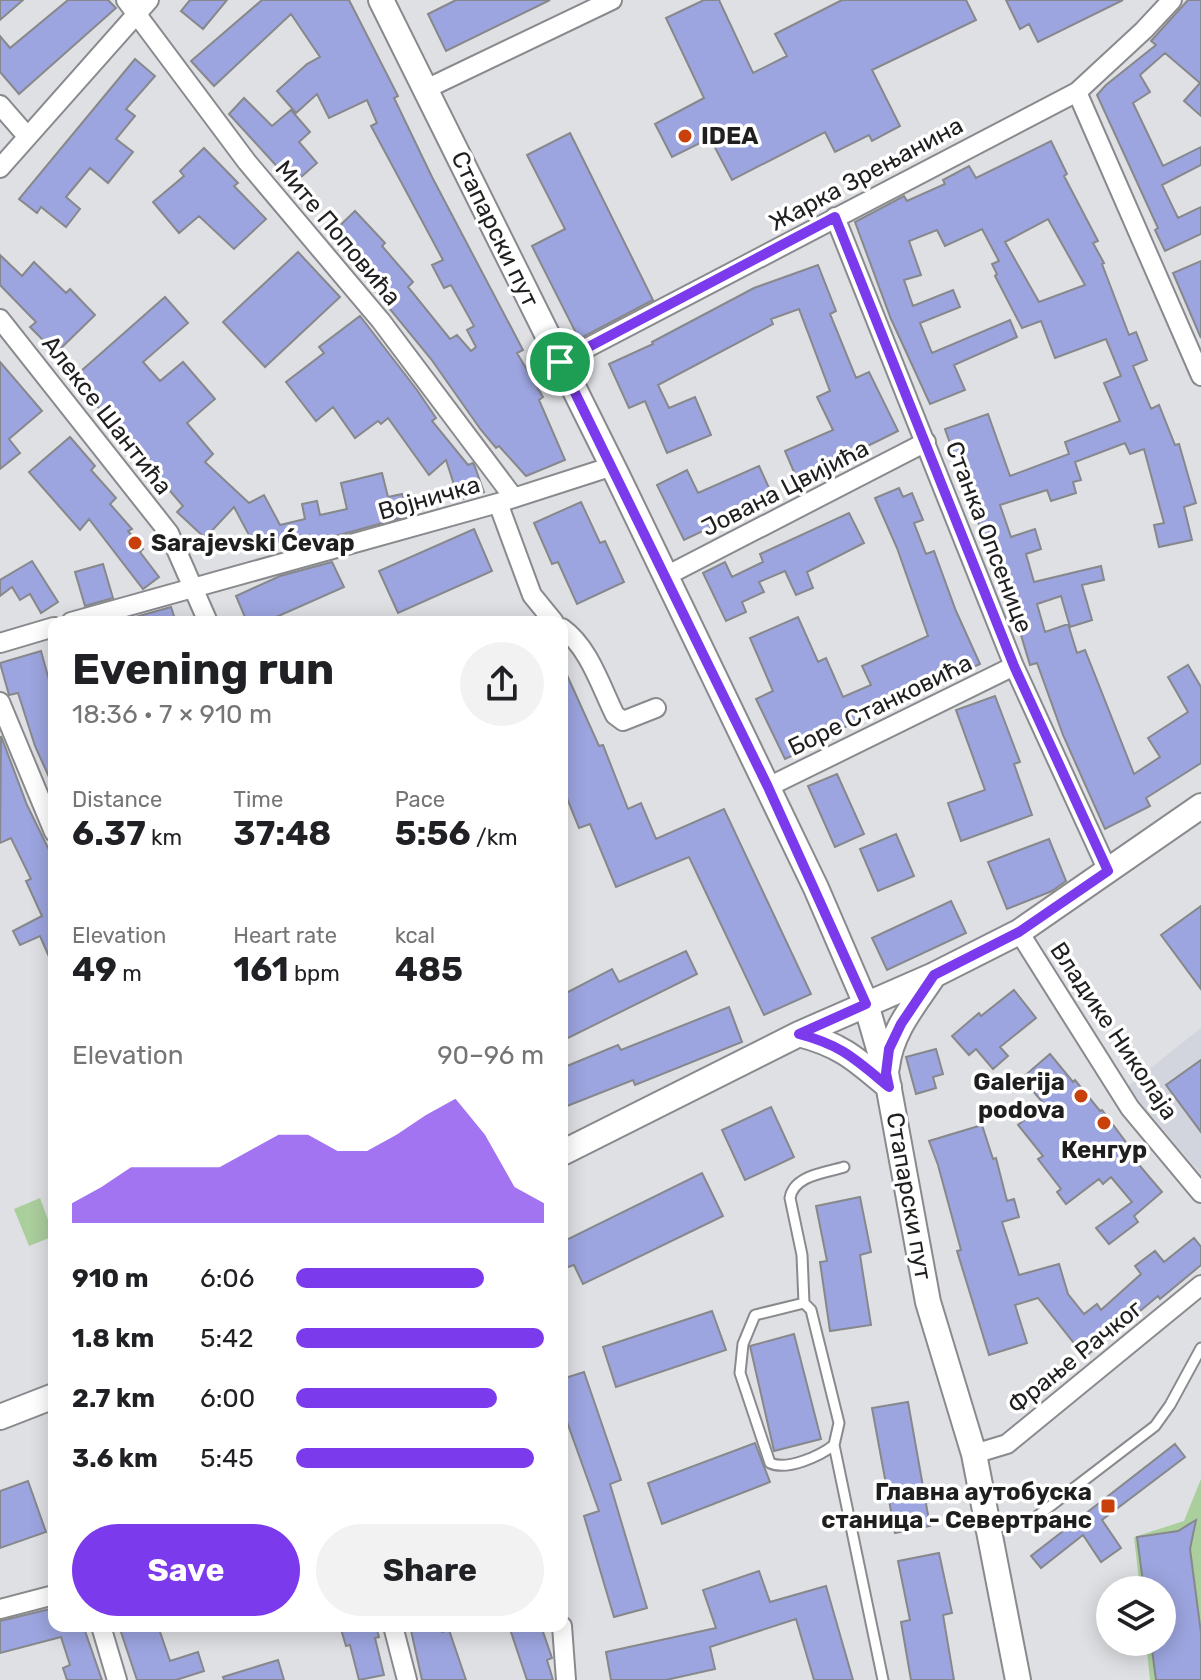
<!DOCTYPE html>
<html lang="en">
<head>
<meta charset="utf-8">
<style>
  body { margin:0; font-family:Rubik,sans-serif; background:#f2f2f2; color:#202124; height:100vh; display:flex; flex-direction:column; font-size:30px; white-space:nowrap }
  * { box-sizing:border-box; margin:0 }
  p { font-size:26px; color:#757577 }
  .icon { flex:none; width:44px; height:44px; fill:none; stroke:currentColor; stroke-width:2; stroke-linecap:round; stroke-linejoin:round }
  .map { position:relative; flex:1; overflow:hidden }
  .side { position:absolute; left:48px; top:616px; width:520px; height:1016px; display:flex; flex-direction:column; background:#fff; border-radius:16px; box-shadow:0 4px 20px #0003 }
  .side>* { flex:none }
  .tools { position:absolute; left:1096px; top:1576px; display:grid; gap:16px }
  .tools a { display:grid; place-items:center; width:80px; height:80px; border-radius:50%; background:#fff; box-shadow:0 4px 20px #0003; font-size:40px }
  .pin { position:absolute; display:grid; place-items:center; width:68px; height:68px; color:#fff; margin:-34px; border:4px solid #fff; border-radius:50%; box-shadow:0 2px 8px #0007 }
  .round { display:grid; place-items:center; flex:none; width:84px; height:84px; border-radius:42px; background:#f2f2f2 }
  .headline { display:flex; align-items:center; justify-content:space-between; height:136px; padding:0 24px }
  h1 { font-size:44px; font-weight:700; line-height:60px }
  .stats { display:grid; grid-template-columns:repeat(3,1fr); gap:12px; height:136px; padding:8px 24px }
  .stats div { display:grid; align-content:center }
  .stats b { font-size:34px; font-weight:700 }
  .stats small { font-size:22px; font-weight:400 }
  .stats p { font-size:22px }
  .chart { height:224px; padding:16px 24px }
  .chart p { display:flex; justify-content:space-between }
  .chart svg { width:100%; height:144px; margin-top:8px; fill:#7c3aed; opacity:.7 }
  .primary-button { display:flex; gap:16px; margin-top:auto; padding:16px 24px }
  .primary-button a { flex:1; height:92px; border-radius:48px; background:#7c3aed; color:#fff; font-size:32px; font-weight:700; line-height:92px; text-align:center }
  .primary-button a+a { background:#f2f2f2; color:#202124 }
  ul { padding:0 24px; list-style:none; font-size:26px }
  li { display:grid; grid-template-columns:128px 96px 1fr; align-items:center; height:60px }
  li i { height:20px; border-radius:10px; background:#7c3aed }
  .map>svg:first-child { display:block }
  .built { fill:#d2d4de }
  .green { fill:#abce9d }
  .building { fill:#9ca5df; stroke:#87888b; stroke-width:2; fill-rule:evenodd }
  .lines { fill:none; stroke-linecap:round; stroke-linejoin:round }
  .lane-casing { stroke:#898a8d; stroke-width:13 }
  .street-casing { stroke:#898a8d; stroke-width:22 }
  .secondary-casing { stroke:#898a8d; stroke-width:28 }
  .lane { stroke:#fff; stroke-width:9 }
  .street { stroke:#fff; stroke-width:18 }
  .secondary { stroke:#fff; stroke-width:24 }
  .route-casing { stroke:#fff; stroke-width:16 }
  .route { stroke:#7c3aed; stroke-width:10 }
  .poi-dot { fill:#c8410b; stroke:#fff; stroke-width:3 }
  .labels { text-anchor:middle; stroke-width:7; stroke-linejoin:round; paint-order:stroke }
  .poi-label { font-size:24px; font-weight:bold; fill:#1f1f20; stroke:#fff; text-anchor:start }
  .street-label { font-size:24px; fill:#1f1f20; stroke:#fff }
</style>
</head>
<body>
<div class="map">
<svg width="1201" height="1680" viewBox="0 0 1201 1680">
  <rect width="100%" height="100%" fill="#dfe0e3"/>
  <path class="built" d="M1201,1028V1174L1127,1087Z"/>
  <path class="green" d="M40,1198L54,1236L29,1246L14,1209Z
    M1201,1479V1680H1150L1146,1642H1162V1590H1140L1134,1537L1184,1521Z"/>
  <path class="building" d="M0,0H23L0,20Z
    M68,0H108L116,8L19,94L0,72V36L10,48Z
    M190,0H227L203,29L181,11Z
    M262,0H349L398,96L394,98L432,177L523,350L517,353L543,397L539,400L565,460L526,476L499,446L496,448L481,430L431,359L362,275L365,273L329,236L355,211L385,243L382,246L413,282L408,287L450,339L457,335L471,351L476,347L467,330L474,326L451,285L444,288L432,265L443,260L371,126L377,123L367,100L329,118L317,94L296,113L277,91L307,64L320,57L291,14L214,86L191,61Z
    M456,0H550L446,51L428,14Z
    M704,0H719L753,73L787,56L775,34L842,0H966L976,20L872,70L900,126L872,141L869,135L835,152L825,132L732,180L710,138L672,157L655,124L704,98L666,18Z
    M1006,0H1123L1038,42L1029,24L1020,29Z
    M1188,0H1201V116L1184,101L1200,83L1165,53L1140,75L1150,92L1133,103L1163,166L1201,147V165L1162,185L1178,218L1201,207V234L1165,251L1155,230L1158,228L1097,95L1106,85L1156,45L1151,41Z
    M135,59L155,76L126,109L135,116L116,139L133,152L108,183L90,168L66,197L80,209L66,227L41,207L37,213L19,199Z
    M244,98L272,126L291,110L310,132L299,142L317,163L293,184L229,114Z
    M570,133L653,300L579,339L532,246L565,229L527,155Z
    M1051,141L1067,174L1064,176L1098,241L1093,243L1104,263L1102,264L1129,335L1136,332L1147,360L1133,366L1151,409L1159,405L1175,445L1179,444L1196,503L1184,507L1192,540L1159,547L1154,525L1164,523L1144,449L1130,454L1125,443L1075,462L1081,480L1073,482L1076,493L1051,501L1047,490L1000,505L1011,537L1035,529L1041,549L1026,554L1034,582L1101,566L1104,580L1082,585L1092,620L1070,627L1061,596L1037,604L1045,632L1068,624L1077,653L1085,650L1134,774L1160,757L1148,738L1188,712L1168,677L1188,665L1201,687V763L1146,798L1150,806L1105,829L1063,735L1037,663L1030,665L992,539L985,541L945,429L988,414L1010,476L1069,454L1065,442L1120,421L1104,383L1121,376L1106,339L1055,358L1041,321L1022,328L995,276L997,274L992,264L999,261L982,229L945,246L937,230L909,241L921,275L904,280L913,306L953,290L960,307L920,323L932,353L1010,320L1017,337L954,365L965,390L930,404L891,319L855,222L904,196L907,201L945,184L943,180L969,166L976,178ZM1048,219L1085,285L1039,302L1005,242Z
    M204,148L238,183L234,186L266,219L234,249L199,216L179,233L153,202L184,176L180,171Z
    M298,252L340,297L265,367L223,322Z
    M0,255L22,276L34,262L66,293L70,289L95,315L56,353L30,327L36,322L0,285Z
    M1201,261V338L1173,273Z
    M818,265L836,311L830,314L856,378L869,372L898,431L827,466L830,473L800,486L785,451L833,430L817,397L830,391L799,309L771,319L773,324L658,385L669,408L695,397L711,435L667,453L645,401L629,408L609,364L653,344L652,342L754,288Z
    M165,297L188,323L143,362L160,381L183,362L215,399L187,423L213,454L205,462L249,503L264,495L280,525L305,519L302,504L317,501L320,515L347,509L341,483L382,473L388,497L402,494L408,516L292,548L289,536L258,552L234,507L205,538L177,512L183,506L73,378Z
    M360,316L417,390L436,418L432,421L468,465L473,463L475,467L484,492L459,500L446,460L429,475L388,418L381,424L378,421L355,438L333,407L316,421L286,382L324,353L319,347Z
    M0,362L42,411L9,439L20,453L0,469Z
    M70,437L95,466L91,470L116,498L110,504L132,529L128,531L143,549L140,552L159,577L143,589L89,519L80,530L29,472Z
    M759,466L775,501L729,521L728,519L684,540L657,485L687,470L698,493Z
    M899,488L903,497L912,493L923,520L914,523L926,554L934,551L956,611L980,664L871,714L872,716L823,736L825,741L785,759L756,699L773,691L750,638L798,617L818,662L826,658L843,697L871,685L862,666L928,636L897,548L875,498Z
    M581,502L600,543L605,541L624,582L577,604L558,562L552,564L534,523Z
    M849,513L864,543L807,572L813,588L796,595L785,571L759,582L764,592L742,602L746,612L726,621L703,573L725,562L732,577L763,562L760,554Z
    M474,529L492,571L398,613L379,571Z
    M32,561L58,602L41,613L30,594L20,600L12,587L0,596V580Z
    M332,562L344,587L265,622H247L236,596L280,576Z
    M103,564L113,598L85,606L75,572Z
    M171,607L176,622H133L132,618Z
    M41,651L54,698V788L35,746L18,693L9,695L0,663Z
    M562,664L599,746L603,745L628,809L641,803L656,839L724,809L811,994L764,1015L689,857L616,887L590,824L579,828L562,786Z
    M995,696L1020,762L1014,764L1032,815L961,841L948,803L985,790L956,710Z
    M1,736L27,805L54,860V968L40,936L20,945L13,931L42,916L26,881L31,879L11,838L0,843Z
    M837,774L864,834L835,847L808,786Z
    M896,834L914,876L878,891L860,849Z
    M1049,839L1066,881L1052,891L1007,909L988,862Z
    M951,901L966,933L887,970L872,938Z
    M1201,906V989L1161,935Z
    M686,951L697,974L562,1041V995L612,969L619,982Z
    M1014,990L1036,1018L1000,1047L1008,1056L993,1069L976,1049L969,1055L952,1036L979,1013L981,1016Z
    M729,1007L742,1042L635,1085L633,1080L562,1108V1068L618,1045L621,1050Z
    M936,1049L943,1074L933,1077L936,1088L916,1094L906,1057Z
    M1050,1054L1073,1082L1075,1080L1100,1111L1102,1110L1137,1157L1134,1159L1162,1192L1134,1216L1138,1222L1109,1244L1096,1228L1132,1202L1111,1177L1103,1184L1099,1179L1066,1204L1057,1192L1061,1189L1038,1159L1043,1156L1018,1125L1044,1104L1022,1078Z
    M1201,1060V1132L1166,1085Z
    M771,1107L794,1157L745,1180L722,1130Z
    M982,1125L993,1159L996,1158L1007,1201L1014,1199L1019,1217L1002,1222L1019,1275L1059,1264L1068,1294L1084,1314L1097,1304L1101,1310L1141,1274L1135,1266L1155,1251L1164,1262L1194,1238L1201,1247V1265L1160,1299L1158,1296L1085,1357L1038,1298L1015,1305L1027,1343L989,1355L957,1251L961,1250L938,1165L929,1141Z
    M702,1173L723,1216L583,1284L574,1265L562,1269V1242Z
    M860,1197L871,1252L860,1255L871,1325L830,1331L820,1262L827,1261L816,1206Z
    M712,1311L726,1350L616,1387L603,1347Z
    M794,1334L821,1439L774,1451L750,1346Z
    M584,1372L621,1480L610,1484L647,1608L614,1617L584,1516L599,1511L562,1408V1379Z
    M908,1402L930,1526L895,1533L872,1408Z
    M755,1443L770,1482L662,1524L648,1483Z
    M1175,1444L1185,1457L1102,1520L1121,1548L1101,1562L1083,1535L1041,1568L1031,1556Z
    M28,1481L46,1532L0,1548V1491Z
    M1196,1520L1190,1549L1201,1633V1680H1156L1151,1642H1162V1590H1144L1137,1537L1178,1531Z
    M939,1553L952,1613L943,1615L954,1680H911L901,1622L910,1620L898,1561Z
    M759,1571L770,1602L826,1586L853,1680H814L796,1619L710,1647L715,1669L666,1680H611L606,1652L716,1628L703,1590Z
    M54,1608V1626H87L85,1631L102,1680H67L63,1668L70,1665L61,1637L0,1653V1621Z
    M119,1626H158L170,1661L198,1652L204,1671L176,1680H137Z
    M340,1626H376L379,1637L375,1638L384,1675L359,1680L350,1645L346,1646Z
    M410,1626H440L442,1632L449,1630L466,1680H422Z
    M509,1626H541L552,1658L547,1660L553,1680H527Z
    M278,1660L284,1680H224L223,1677Z"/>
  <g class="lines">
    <defs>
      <path id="lane" d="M844,1167C825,1173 794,1175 790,1198L802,1255L804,1303L811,1310L839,1423L834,1445L883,1680
        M804,1303L755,1315L743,1344L740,1373L770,1463C787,1471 820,1456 834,1445
        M1027,1524L1155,1426L1170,1405L1201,1348"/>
      <path id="street" d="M126,0L247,162L381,321L514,498
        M426,89L612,0
        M1077,92L1201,376
        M0,105L27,136
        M0,168L149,0
        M835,217L1014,666L1108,871
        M0,319L169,533L208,622
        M560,362L1077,92L1144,30L1172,0
        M498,503L532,595L554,622
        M666,576L926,442
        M71,622L498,503L613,466
        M562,628C589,647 601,687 615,715L623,721L656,708
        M0,643L54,627
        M0,702L54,832
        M768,787L1014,666
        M1019,932L1130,1108L1201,1193
        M974,1454L1007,1444L1201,1285
        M0,1609L54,1595
        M101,1626L117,1680
        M393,1626L407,1680
        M562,1626L566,1680"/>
      <path id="secondary" d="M381,0L617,475L816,888L866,1004L886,1073L928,1302L974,1454L1018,1680
        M799,1034C842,1045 857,1060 889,1087
        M887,1067C891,1031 915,1004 934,975
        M562,1153L799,1034L934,975L1019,932L1201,806
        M0,1417L54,1396"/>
    </defs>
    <use href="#lane" class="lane-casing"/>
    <use href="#street" class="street-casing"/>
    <use href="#secondary" class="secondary-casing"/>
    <use href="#lane" class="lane"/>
    <use href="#street" class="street"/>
    <use href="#secondary" class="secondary"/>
  </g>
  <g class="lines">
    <defs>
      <path id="route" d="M835,217L1014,666L1108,871L1019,932L934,975L901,1024L889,1049L886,1073L889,1087C856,1060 842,1045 799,1034L866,1004L768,787L560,362Z"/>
    </defs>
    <use href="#route" class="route-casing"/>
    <use href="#route" class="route"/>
  </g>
  <g class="poi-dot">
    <circle cx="685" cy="136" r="8"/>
    <circle cx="135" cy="543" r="8"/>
    <circle cx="1081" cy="1096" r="8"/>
    <circle cx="1104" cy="1123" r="8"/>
    <rect x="1100" y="1498" width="16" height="16" rx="4"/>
  </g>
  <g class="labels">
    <g class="poi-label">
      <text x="701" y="144">IDEA</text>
      <text x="151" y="551">Sarajevski Ćevap</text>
      <text x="1065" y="1090" text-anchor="end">Galerija<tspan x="1065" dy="28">podova</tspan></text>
      <text x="1104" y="1158" text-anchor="middle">Кенгур</text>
      <text x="1092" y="1500" text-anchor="end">Главна аутобуска<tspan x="1092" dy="28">станица - Севертранс</tspan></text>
    </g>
    <g class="street-label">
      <text transform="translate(866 174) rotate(-28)" y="8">Жарка Зрењанина</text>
      <text transform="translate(495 229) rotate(64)" y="8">Стапарски пут</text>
      <text transform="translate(338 233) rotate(50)" y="8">Мите Поповића</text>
      <text transform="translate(107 415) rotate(52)" y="8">Алексе Шантића</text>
      <text transform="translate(785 488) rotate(-27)" y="8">Јована Цвијића</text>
      <text transform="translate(429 498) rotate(-16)" y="8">Војничка</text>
      <text transform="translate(989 537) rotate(69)" y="8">Станка Опсенице</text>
      <text transform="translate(880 705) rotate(-26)" y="8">Боре Станковића</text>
      <text transform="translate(1114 1031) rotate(56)" y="8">Владике Николаја</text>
      <text transform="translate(909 1196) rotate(80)" y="8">Стапарски пут</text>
      <text transform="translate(1075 1357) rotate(-39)" y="8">Фрање Рачког</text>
    </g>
  </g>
</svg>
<div class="tools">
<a><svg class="icon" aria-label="layers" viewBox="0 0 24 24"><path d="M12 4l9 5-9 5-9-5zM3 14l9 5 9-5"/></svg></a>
</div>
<div class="pin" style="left:560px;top:362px;background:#1e9e55"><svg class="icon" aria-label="arrive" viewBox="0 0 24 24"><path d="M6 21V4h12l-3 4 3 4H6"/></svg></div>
<section class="side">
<div class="headline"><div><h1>Evening run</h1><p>18:36 · 7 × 910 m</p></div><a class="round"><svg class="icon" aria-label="share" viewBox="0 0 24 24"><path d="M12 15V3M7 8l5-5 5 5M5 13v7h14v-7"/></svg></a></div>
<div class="stats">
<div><p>Distance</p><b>6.37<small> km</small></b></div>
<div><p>Time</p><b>37:48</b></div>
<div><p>Pace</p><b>5:56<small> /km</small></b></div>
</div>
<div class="stats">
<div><p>Elevation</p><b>49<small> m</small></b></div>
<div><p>Heart rate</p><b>161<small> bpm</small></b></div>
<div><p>kcal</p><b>485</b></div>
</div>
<div class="chart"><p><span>Elevation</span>90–96 m</p>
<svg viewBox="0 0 160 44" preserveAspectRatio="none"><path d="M0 44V38L10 33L20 27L30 27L40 27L50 27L60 22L70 17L80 17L90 22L100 22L110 17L120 11L130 6L140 17L150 33L160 38V44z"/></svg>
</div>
<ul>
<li><b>910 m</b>6:06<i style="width:76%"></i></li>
<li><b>1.8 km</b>5:42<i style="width:100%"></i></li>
<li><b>2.7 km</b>6:00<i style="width:81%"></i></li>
<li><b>3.6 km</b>5:45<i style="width:96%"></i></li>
</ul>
<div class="primary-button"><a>Save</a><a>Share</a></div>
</section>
</div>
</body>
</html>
